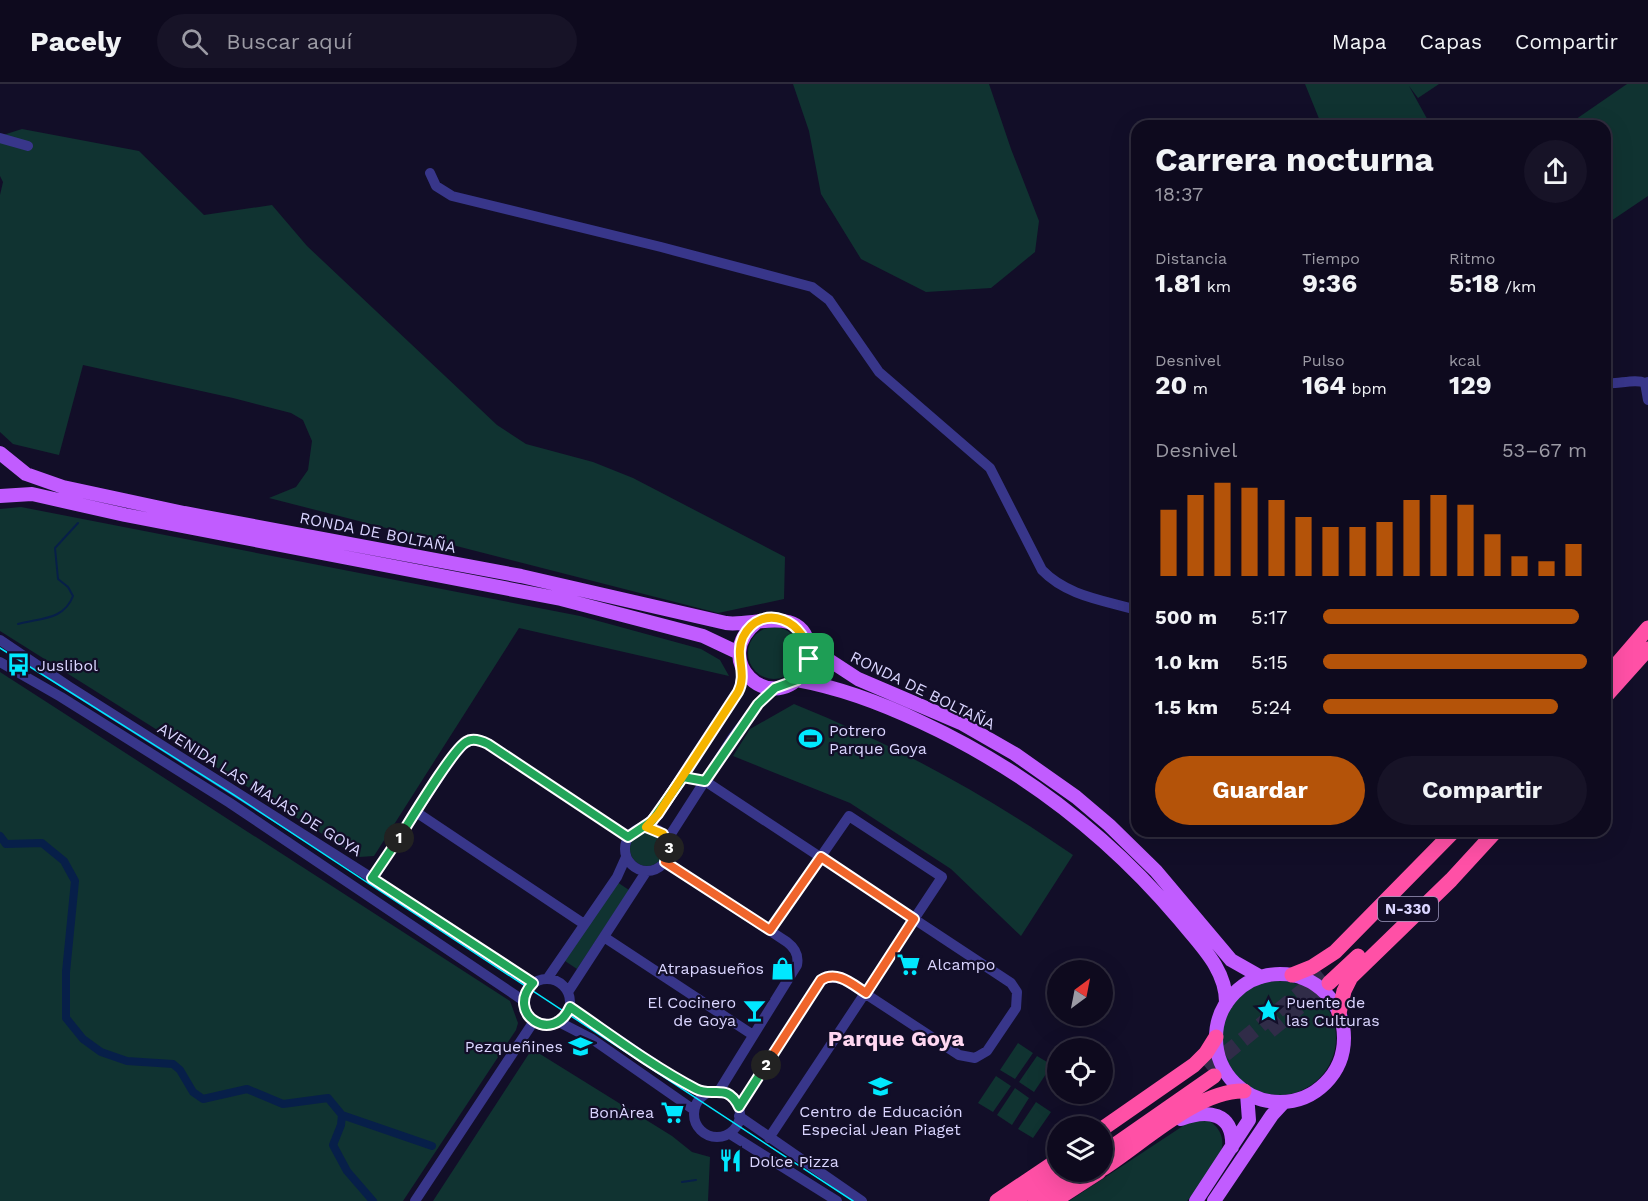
<!DOCTYPE html>
<html lang="es">
<head>
<meta charset="utf-8">
<style>
  body { margin:0; font-family:"Work Sans",sans-serif; background:#171327; color:#f1f3f6; height:100vh; display:flex; flex-direction:column; font-size:22px; white-space:nowrap }
  * { box-sizing:border-box; margin:0 }
  p { font-size:20px; color:#9b9aa4 }
  .icon { flex:none; width:33px; height:33px; fill:none; stroke:currentColor; stroke-width:2; stroke-linecap:round; stroke-linejoin:round }
  .map { position:relative; flex:1; overflow:hidden }
  .panel { position:absolute; left:1131px; top:36px; width:480px; height:717px; display:flex; flex-direction:column; background:#0e0a1e; border-radius:18px; box-shadow:0 6px 24px #0002,0 0 0 2px #2e2b3c }
  .panel>* { flex:none }
  .needle { width:39px; rotate:32deg }
  .controls { position:absolute; left:1047px; top:876px; display:grid; gap:12px }
  .controls a { display:grid; place-items:center; width:66px; height:66px; border-radius:50%; background:#0e0a1e; box-shadow:0 6px 24px #0002,0 0 0 2px #2e2b3c; font-size:30px }
  .pin { position:absolute; display:grid; place-items:center; width:51px; height:51px; color:#fff; margin:-26px; border-radius:12px; box-shadow:0 3px 9px #0006 }
  .km { position:absolute; width:30px; height:30px; margin:-15px; border-radius:50%; background:#222; color:#fff; font-size:16px; line-height:30px; text-align:center }
  .round { display:grid; place-items:center; flex:none; width:63px; height:63px; border-radius:32px; background:#171327 }
  .head { display:flex; align-items:center; justify-content:space-between; height:102px; padding:0 24px }
  h1 { font-size:33px; font-weight:700; line-height:45px }
  .stats { display:grid; grid-template-columns:repeat(3,1fr); gap:9px; height:102px; padding:6px 24px }
  .stats div { display:grid; align-content:center }
  .stats b { font-size:26px; font-weight:700 }
  .stats small { font-size:16px; font-weight:400 }
  .stats p { font-size:16px }
  .chart { height:168px; padding:12px 24px }
  .chart p { display:flex; justify-content:space-between }
  .chart svg { width:100%; height:108px; margin-top:6px; stroke:#b45309; stroke-width:6 }
  .cta { display:flex; gap:12px; margin-top:auto; padding:12px 24px }
  .cta a { flex:1; height:69px; border-radius:36px; background:#b45309; color:#fff; font-size:24px; font-weight:700; line-height:69px; text-align:center }
  .cta a+a { background:#171327; color:#f1f3f6 }
  ul { padding:0 24px; list-style:none; font-size:20px }
  li { display:grid; grid-template-columns:96px 72px 1fr; align-items:center; height:45px }
  li i { height:15px; border-radius:8px; background:#b45309 }
  header { display:flex; align-items:center; gap:36px; box-sizing:border-box; height:84px; padding:0 30px; background:#0e0a1e; border-bottom:2px solid #2e2b3c }
  header strong { font-size:28px }
  nav { display:flex; gap:33px; margin-inline-start:auto; font-size:21px }
  .search { width:420px; height:54px; background:#171327; display:flex; align-items:center; gap:15px; box-sizing:border-box; padding:0 21px; border-radius:33px; color:#9b9aa4; font-size:22px }
  .map>svg:first-child { display:block }
  .green { fill:#103331 }
  .lines { fill:none; stroke-linecap:round; stroke-linejoin:round }
  .stream { stroke:#071f49; stroke-width:2 }
  .canal { stroke:#071f49; stroke-width:8 }
  .highway-tunnel { stroke:#302c48; stroke-width:15; stroke-dasharray:15 8; stroke-linecap:butt }
  .minor { stroke:#38368a; stroke-width:10 }
  .major { stroke:#c15cff; stroke-width:14 }
  .highway { stroke:#ff50a6; stroke-width:15 }
  .tram { stroke:#01e8ff; stroke-width:1.5 }
  .split-1-casing { stroke:#fff; stroke-width:12 }
  .split-2-casing { stroke:#fff; stroke-width:12 }
  .split-3-casing { stroke:#fff; stroke-width:12 }
  .split-4-casing { stroke:#fff; stroke-width:12 }
  .split-1 { stroke:#22a559; stroke-width:8 }
  .split-2 { stroke:#22a559; stroke-width:8 }
  .split-3 { stroke:#f0652b; stroke-width:8 }
  .split-4 { stroke:#f5b400; stroke-width:8 }
  .labels { text-anchor:middle; stroke-width:4.5; stroke-linejoin:round; paint-order:stroke }
  .shield { fill:#120e28; stroke:#9e99be; stroke-width:1.5 }
  .shield-label { font-size:15px; font-weight:bold; fill:#dad5ff }
  .street-label { font-size:16px; fill:#dad5ff; stroke:#120e28 }
  .poi-label { font-size:16px; fill:#dad5ff; stroke:#120e28; text-anchor:start }
  .district-label { font-size:22px; font-weight:bold; fill:#ffd7f1; stroke:#120e28 }
</style>
</head>
<body>
<header>
<strong>Pacely</strong>
<div class="search"><svg class="icon" aria-label="search" viewBox="0 0 24 24"><circle cx="10" cy="10" r="6"/><path d="M15 15l6 6"/></svg>Buscar aquí</div>
<nav><a>Mapa</a><a>Capas</a><a>Compartir</a></nav>
</header>
<div class="map">
<svg width="1648" height="1117" viewBox="0 0 1648 1117">
  <rect width="100%" height="100%" fill="#120e28"/>
  <path class="green" d="M793,0H989L1011,65L1039,137L1035,168L991,204L926,208L861,175L821,110L809,47Z
    M1305,0H1439L1418,14L1409,2L1431,42H1322Z
    M1627,0H1648V112L1605,141V42H1566Z
    M22,45L139,67L204,131L272,121L307,162L497,341L526,360L593,378L633,394L785,473L784,515L718,529L269,414L296,403L308,386L312,357L303,336L291,329L233,314L83,281L59,371L13,360L0,348V111L3,98L0,92V52Z
    M21,423L580,532L701,565L720,576L729,592L519,544L374,772L359,773L0,547V425Z
    M748 569a26 26 0 1 1 52 0a26 26 0 1 1-52 0Z
    M0,588L510,917L518,939L516,946L403,1117H0Z
    M794,620C893,660 985,710 1073,771L1021,852L951,785L850,719L733,672L750,645Z
    M630 765a17 17 0 1 1 34 0a17 17 0 1 1-34 0Z
    M617,798L629,806L577,885L565,877Z
    M1222 954a57 57 0 1 1 114 0a57 57 0 1 1-114 0Z
    M1018,959L1033,969L1015,995L1000,986Z
    M532,965L672,1052L692,1068L710,1073L708,1117H433Z
    M1037,972L1052,981L1034,1008L1019,998Z
    M996,992L1011,1002L993,1028L978,1019Z
    M1015,1004L1029,1014L1012,1041L997,1031Z
    M1036,1018L1051,1028L1033,1054L1018,1045Z
    M1212,1035L1211,1038C1241,1061 1204,1096 1187,1117H1069L1192,1036Z"/>
  <g class="lines">
    <path class="stream" d="M18,540C41,534 64,536 73,512L68,503L58,495L55,464L78,439
      M682,1098L696,1096"/>
    <path class="canal" d="M0,752L6,760L42,759L64,777L75,797L66,888V934L83,955L101,968L127,977L173,980L180,986L193,1008L203,1015L247,1005L283,1020L328,1014L342,1031L341,1041L333,1061L347,1087L373,1117
      M342,1031L432,1062"/>
    <path class="highway-tunnel" d="M1270,947L1329,899
      M1207,985L1323,890"/>
    <path class="minor" d="M0,54L28,62
      M430,89L436,102L452,112L661,163L812,203L829,216L879,288L990,384L1042,486C1067,512 1103,516 1137,526
      M1605,299C1617,301 1635,294 1645,299
      M1648,316L1645,299L1648,298
      M0,556L68,602L372,794L533,899
      M0,578L61,613L230,719L524,917
      M683,693L705,697L1011,899L1017,908L1016,924L987,967L975,974L959,971L843,895L827,893L818,900L739,1023
      M416,728L584,840
      M625 765a22 22 0 1 1 44 0a22 22 0 1 1-44 0Z
      M646,743L658,730L738,608L743,586
      M667,756L733,653L758,620L775,604
      M665,778L787,858C795,864 799,871 797,881L719,1007
      M372,794L453,672C465,658 470,652 488,660L629,753
      M604,853L753,951
      M524 918a23 23 0 1 1 46 0a23 23 0 1 1-46 0Z
      M547,895L617,793L626,773
      M568,908L646,788
      M570,923L672,992L705,1009
      M559,938L592,955L694,1026
      M694 1030a23 23 0 1 1 46 0a23 23 0 1 1-46 0Z
      M739,1032L862,1117
      M730,1050L837,1117
      M769,1054L942,793L849,732L770,846
      M415,1117L534,937"/>
    <path class="major" d="M0,369L26,390L63,403L184,429L521,492L726,539C753,543 802,520 809,563C810,572 808,583 802,590C770,631 709,576 757,538
      M0,412L32,410L125,431L561,515L703,552L739,569
      M809,563L858,595L961,639L1015,670L1076,713L1109,741L1156,787L1231,876L1261,893
      M797,596C841,604 881,619 921,638C1022,685 1107,750 1179,835C1199,860 1227,885 1226,920
      M1216 954a64 64 0 1 1 128 0a64 64 0 1 1-128 0Z
      M1181,1035C1207,1025 1234,1028 1232,1063
      M1196,1117L1249,1036L1247,1010
      M1214,1117L1272,1031L1284,1018"/>
    <path class="highway" d="M1605,594L1648,544
      M1605,613L1648,565
      M1292,891L1312,883L1335,868L1454,747
      M1329,899L1358,872
      M1339,929L1344,907L1351,893L1451,796L1496,747
      M1102,1045L1194,981L1206,969L1216,953
      M1102,1070L1214,992
      M1102,1085C1142,1060 1197,1006 1244,1007
      M1017,1114L1061,1088
      M997,1117L1058,1076
      M1035,1117L1078,1088
      M1054,1117L1099,1088"/>
    <path class="tram" d="M0,564L234,711L853,1117"/>
  </g>
  <g class="lines">
    <defs>
      <path id="split-1" d="M399,754C410,737 453,665 466,658C473,653 482,657 488,660L628,753L652,737L683,693L705,697L758,620L775,604L797,596L805,586L809,575"/>
      <path id="split-2" d="M399,754L372,794L533,899C504,929 553,962 570,923C611,951 652,982 696,1005C713,1014 727,998 739,1023L766,981"/>
      <path id="split-3" d="M669,764L665,778L770,846L821,773L914,835L866,909C852,900 837,886 821,896L766,981"/>
      <path id="split-4" d="M669,764L663,750L646,743L658,730L738,608C748,589 734,572 743,553C762,516 809,537 809,575"/>
    </defs>
    <use href="#split-1" class="split-1-casing"/>
    <use href="#split-2" class="split-2-casing"/>
    <use href="#split-3" class="split-3-casing"/>
    <use href="#split-4" class="split-4-casing"/>
    <use href="#split-1" class="split-1"/>
    <use href="#split-2" class="split-2"/>
    <use href="#split-3" class="split-3"/>
    <use href="#split-4" class="split-4"/>
  </g>
  <defs>
    <symbol id="bus-bare" viewBox="-9 -9 18 18"><path d="M-5-6H5V4H4V6H2V4H-2V6H-4V4H-5ZM-3.5-4V0h7V-4ZM-3.5 1.2v1.5H-2V1.2ZM2 1.2v1.5H3.5V1.2Z" fill="#01e8ff" stroke="#120e28" stroke-width="2.5" paint-order="stroke"/></symbol>
    <symbol id="stadium-bare" viewBox="-9 -9 18 18"><path d="M0-5a6.5 5 0 1 0 0 10a6.5 5 0 1 0 0-10ZM-3.5-1.8h7v3.6h-7Z" fill="#01e8ff" stroke="#120e28" stroke-width="2.5" paint-order="stroke"/></symbol>
    <symbol id="supermarket-bare" viewBox="-9 -9 18 18"><path d="M-6-5.5h2.5l.6 2H6L4.5 2H-2.5L-4.4-4H-6ZM-1.5 3.2a1.3 1.3 0 1 0 .1 0ZM3 3.2a1.3 1.3 0 1 0 .1 0Z" fill="#01e8ff" stroke="#120e28" stroke-width="2.5" paint-order="stroke"/></symbol>
    <symbol id="shop-bare" viewBox="-9 -9 18 18"><path d="M-5-2.5h2.3a2.7 3.5 0 0 1 5.4 0H5L5.5 6h-11ZM-1.5-2.5h3a1.5 2.3 0 0 0-3 0Z" fill="#01e8ff" stroke="#120e28" stroke-width="2.5" paint-order="stroke"/></symbol>
    <symbol id="bar-bare" viewBox="-9 -9 18 18"><path d="M-6-5H6L.8 .8V4.5H3.5V6h-7V4.5H-.8V.8Z" fill="#01e8ff" stroke="#120e28" stroke-width="2.5" paint-order="stroke"/></symbol>
    <symbol id="sight-bare" viewBox="-9 -9 18 18"><path d="M0-6L1.8-2.2L6-1.7L2.9 1.2L3.7 5.4L0 3.3L-3.7 5.4L-2.9 1.2L-6-1.7L-1.8-2.2Z" fill="#01e8ff" stroke="#120e28" stroke-width="2.5" paint-order="stroke"/></symbol>
    <symbol id="school-bare" viewBox="-9 -9 18 18"><path d="M0-5L7-2L0 1L-7-2ZM-4 1L0 2.5L4 1V4Q0 6-4 4Z" fill="#01e8ff" stroke="#120e28" stroke-width="2.5" paint-order="stroke"/></symbol>
    <symbol id="restaurant-bare" viewBox="-9 -9 18 18"><path d="M-5-6h1v4h1v-4h1v4h1v-4h1v5L-1.5 .5V6h-2V.5L-5-1ZM5-6V6H3V1.5H1.5Q1.5-4 5-6Z" fill="#01e8ff" stroke="#120e28" stroke-width="2.5" paint-order="stroke"/></symbol>
  </defs>
  <g fill-rule="evenodd">
    <use href="#bus-bare" x="2" y="564" width="33" height="33"/>
    <use href="#stadium-bare" x="794" y="638" width="33" height="33"/>
    <use href="#supermarket-bare" x="892" y="864" width="33" height="33"/>
    <use href="#shop-bare" x="766" y="868" width="33" height="33"/>
    <use href="#bar-bare" x="738" y="910" width="33" height="33"/>
    <use href="#sight-bare" x="1252" y="910" width="33" height="33"/>
    <use href="#school-bare" x="564" y="946" width="33" height="33"/>
    <use href="#school-bare" x="864" y="986" width="33" height="33"/>
    <use href="#supermarket-bare" x="656" y="1012" width="33" height="33"/>
    <use href="#restaurant-bare" x="714" y="1060" width="33" height="33"/>
  </g>
  <g class="labels">
    <rect class="shield" x="1378" y="813" width="60" height="24" rx="4.5"/>
    <g class="shield-label">
      <text x="1408" y="830">N-330</text>
    </g>
    <g class="street-label">
      <text transform="translate(378 448) rotate(11)" y="6">RONDA DE BOLTAÑA</text>
      <text transform="translate(923 606) rotate(26)" y="6">RONDA DE BOLTAÑA</text>
      <text transform="translate(260 705) rotate(32)" y="6">AVENIDA LAS MAJAS DE GOYA</text>
    </g>
    <g class="poi-label">
      <text x="37" y="587">Juslibol</text>
      <text x="829" y="652">Potrero<tspan x="829" dy="18">Parque Goya</tspan></text>
      <text x="927" y="886">Alcampo</text>
      <text x="764" y="890" text-anchor="end">Atrapasueños</text>
      <text x="736" y="924" text-anchor="end">El Cocinero<tspan x="736" dy="18">de Goya</tspan></text>
      <text x="1286" y="924">Puente de<tspan x="1286" dy="18">las Culturas</tspan></text>
      <text x="563" y="968" text-anchor="end">Pezqueñines</text>
      <text x="881" y="1033" text-anchor="middle">Centro de Educación<tspan x="881" dy="18">Especial Jean Piaget</tspan></text>
      <text x="654" y="1034" text-anchor="end">BonÀrea</text>
      <text x="749" y="1083">Dolce Pizza</text>
    </g>
    <g class="district-label">
      <text x="896" y="962">Parque Goya</text>
    </g>
  </g>
</svg>
<div class="controls">
<a><svg class="needle" viewBox="-14 -14 28 28"><path d="M0-13l5 13h-10z" fill="#e53935"/><path d="M0 13l5-13h-10z" fill="#9b9aa4"/></svg></a>
<a><svg class="icon" aria-label="locate" viewBox="0 0 24 24"><circle cx="12" cy="12" r="6"/><path d="M12 2v4M12 18v4M2 12h4M18 12h4"/></svg></a>
<a><svg class="icon" aria-label="layers" viewBox="0 0 24 24"><path d="M12 4l9 5-9 5-9-5zM3 14l9 5 9-5"/></svg></a>
</div>
<div class="pin" style="left:809px;top:575px;background:#1e9e55"><svg class="icon" aria-label="arrive" viewBox="0 0 24 24"><path d="M6 21V4h12l-3 4 3 4H6"/></svg></div>
<b class="km" style="left:399px;top:754px">1</b>
<b class="km" style="left:766px;top:981px">2</b>
<b class="km" style="left:669px;top:764px">3</b>
<section class="panel">
<div class="head"><div><h1>Carrera nocturna</h1><p>18:37</p></div><a class="round"><svg class="icon" aria-label="share" viewBox="0 0 24 24"><path d="M12 15V3M7 8l5-5 5 5M5 13v7h14v-7"/></svg></a></div>
<div class="stats">
<div><p>Distancia</p><b>1.81<small> km</small></b></div>
<div><p>Tiempo</p><b>9:36</b></div>
<div><p>Ritmo</p><b>5:18<small> /km</small></b></div>
</div>
<div class="stats">
<div><p>Desnivel</p><b>20<small> m</small></b></div>
<div><p>Pulso</p><b>164<small> bpm</small></b></div>
<div><p>kcal</p><b>129</b></div>
</div>
<div class="chart"><p><span>Desnivel</span>53–67 m</p>
<svg viewBox="0 0 160 44" preserveAspectRatio="none"><path d="M5 44V17M15 44V11M25 44V6M35 44V8M45 44V13M55 44V20M65 44V24M75 44V24M85 44V22M95 44V13M105 44V11M115 44V15M125 44V27M135 44V36M145 44V38M155 44V31"/></svg>
</div>
<ul>
<li><b>500 m</b>5:17<i style="width:97%"></i></li>
<li><b>1.0 km</b>5:15<i style="width:100%"></i></li>
<li><b>1.5 km</b>5:24<i style="width:89%"></i></li>
</ul>
<div class="cta"><a>Guardar</a><a>Compartir</a></div>
</section>
</div>
</body>
</html>
